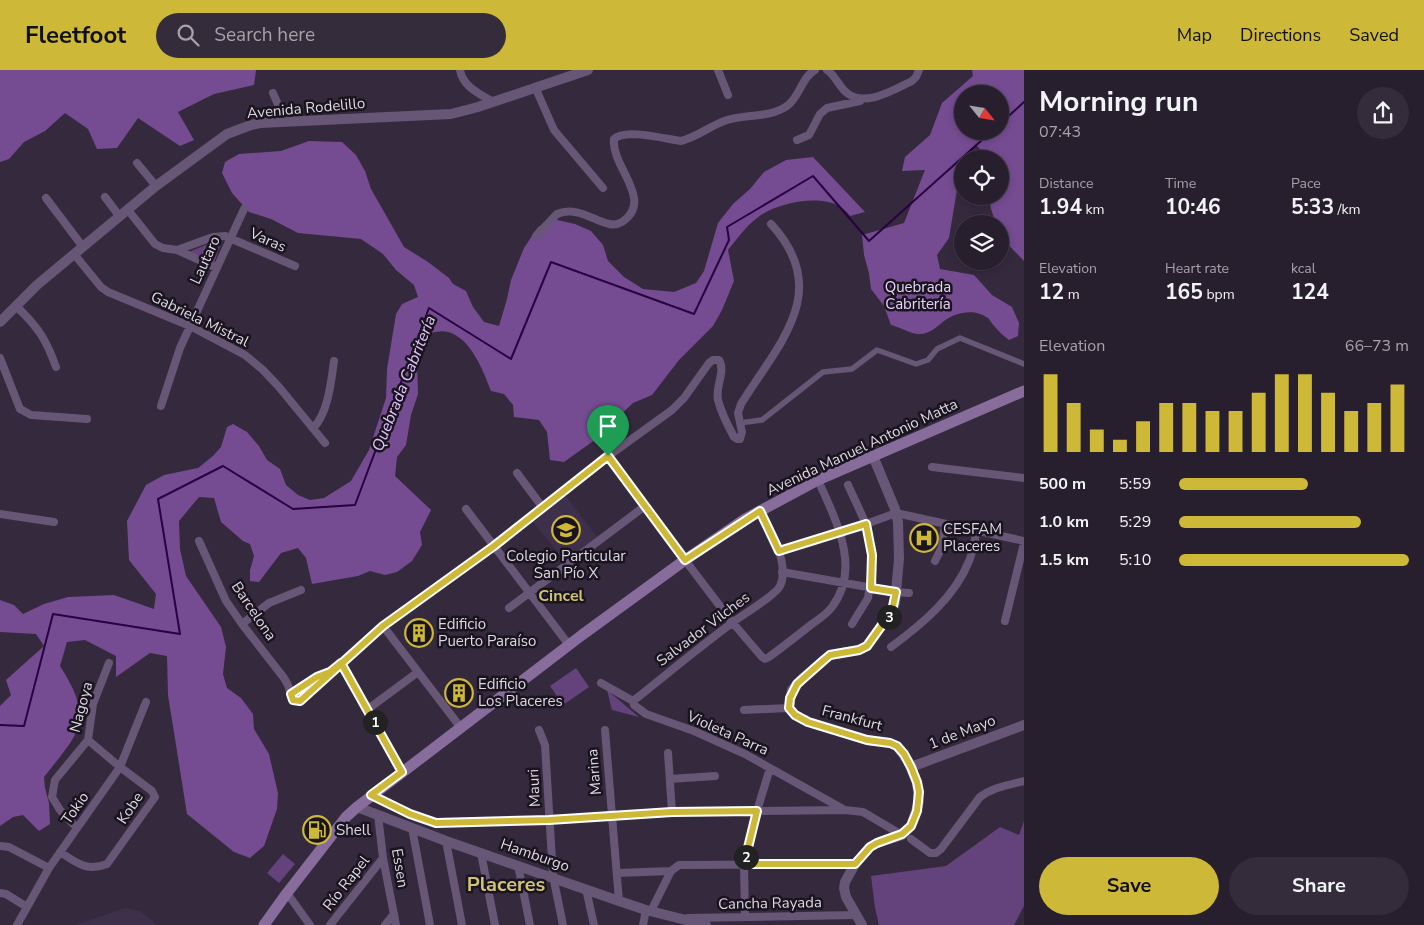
<!DOCTYPE html>
<html lang="en">
<head>
<meta charset="utf-8">
<style>
  body { margin:0; font-family:"Nunito Sans",sans-serif; background:#342c3a; color:#f1f3f6; height:100vh; display:flex; flex-direction:column; font-size:19px; white-space:nowrap }
  * { box-sizing:border-box; margin:0 }
  p { font-size:16px; color:#a5a2aa }
  .icon { flex:none; width:28px; height:28px; fill:none; stroke:currentColor; stroke-width:2; stroke-linecap:round; stroke-linejoin:round }
  .map { position:relative; flex:1; overflow:hidden }
  .sheet { display:flex; flex-direction:column; background:#281f2e; width:400px }
  .sheet>* { flex:none }
  .needle { width:32px; rotate:120deg }
  .tools { position:absolute; left:954px; top:15px; display:grid; gap:10px }
  .tools a { display:grid; place-items:center; width:55px; height:55px; border-radius:50%; background:#281f2e; box-shadow:0 2px 8px #0003,0 0 0 1px #443d4a; font-size:25px }
  .pin { position:absolute; display:grid; place-items:center; width:42px; height:42px; color:#fff; margin:-51px -21px; border-radius:50% 50% 50% 0; rotate:-45deg; box-shadow:0 0 5px #0007 }
  .pin .icon { rotate:45deg }
  .km { position:absolute; width:25px; height:25px; margin:-12px; border-radius:50%; background:#222; color:#fff; font-size:14px; line-height:25px; text-align:center }
  .round { display:grid; place-items:center; flex:none; width:52px; height:52px; border-radius:26px; background:#342c3a }
  .head { display:flex; align-items:center; justify-content:space-between; height:85px; padding:0 15px }
  h1 { font-size:28px; font-weight:700; line-height:38px }
  .figures { display:grid; grid-template-columns:repeat(3,1fr); gap:8px; height:85px; padding:5px 15px }
  .figures div { display:grid; align-content:center }
  .figures b { font-size:21px; font-weight:700 }
  .figures small { font-size:14px; font-weight:400 }
  .figures p { font-size:14px }
  .chart { height:140px; padding:10px 15px }
  .chart p { display:flex; justify-content:space-between }
  .chart svg { width:100%; height:90px; margin-top:5px; stroke:#ceb838; stroke-width:6 }
  .cta { display:flex; gap:10px; margin-top:auto; padding:10px 15px }
  .cta a { flex:1; height:58px; border-radius:30px; background:#ceb838; color:#111; font-size:20px; font-weight:700; line-height:58px; text-align:center }
  .cta a+a { background:#342c3a; color:#f1f3f6 }
  ul { padding:0 15px; list-style:none; font-size:16px }
  li { display:grid; grid-template-columns:80px 60px 1fr; align-items:center; height:38px }
  li i { height:12px; border-radius:6px; background:#ceb838 }
  header { display:flex; align-items:center; gap:30px; box-sizing:border-box; height:70px; padding:0 25px; background:#ceb838; color:#111 }
  header strong { font-size:24px }
  nav { display:flex; gap:28px; margin-inline-start:auto; font-size:18px }
  .search { width:350px; height:45px; background:#342c3a; display:flex; align-items:center; gap:12px; box-sizing:border-box; padding:0 18px; border-radius:28px; color:#a5a2aa; font-size:19px }
  main { display:flex; flex:1; min-height:0 }
  .map>svg:first-child { display:block }
  .built { fill:#3e2f4a }
  .green { fill:#64437c }
  .forest { fill:#754c92; fill-rule:evenodd }
  .lines { fill:none; stroke-linecap:round; stroke-linejoin:round }
  .stream { stroke:#290040; stroke-width:2 }
  .pedestrian { stroke:#675675; stroke-width:5.5 }
  .minor { stroke:#675675; stroke-width:8 }
  .tertiary { stroke:#675675; stroke-width:10 }
  .secondary { stroke:#876c9c; stroke-width:11 }
  .route-casing { stroke:#fff; stroke-width:10 }
  .route { stroke:#ceb838; stroke-width:6 }
  .labels { text-anchor:middle; stroke-width:5; stroke-linejoin:round; paint-order:stroke }
  .street-label { font-size:15px; fill:#ded7e5; stroke:#19141e }
  .park-label { font-size:15px; fill:#e7d1f9; stroke:#19141e }
  .poi-label { font-size:15px; fill:#ded7e5; stroke:#19141e; text-anchor:start }
  .water-label { font-size:16px; font-style:italic; fill:#e4c3ff; stroke:#19141e }
  .neighbourhood-label { font-size:16px; font-weight:bold; fill:#d2c476; stroke:#19141e }
  .district-label { font-size:20px; font-weight:bold; fill:#d2c476; stroke:#19141e }
</style>
</head>
<body>
<header>
<strong>Fleetfoot</strong>
<div class="search"><svg class="icon" aria-label="search" viewBox="0 0 24 24"><circle cx="10" cy="10" r="6"/><path d="M15 15l6 6"/></svg>Search here</div>
<nav><a>Map</a><a>Directions</a><a>Saved</a></nav>
</header>
<main>
<div class="map">
<svg width="1024" height="855" viewBox="0 0 1024 855">
  <rect width="100%" height="100%" fill="#35293e"/>
  <path class="built" d="M565,425L598,468L566,493L533,452Z
    M125,838L140,841L157,855H76Z"/>
  <path class="green" d="M213,172L219,173L220,176L214,193L189,182Z
    M576,598L589,617L563,635L550,616Z
    M607,620L639,647L612,640Z
    M1024,751V836L1014,855H879L875,838L871,806L946,796L1000,757L1019,765Z
    M283,784L295,794L279,813L267,803Z"/>
  <path class="forest" d="M0,0H256L254,15L214,24L178,42L194,70L180,76L138,48L117,78L97,79L88,59L65,43L45,61L24,72L9,89L0,92Z
    M972,0H1024V191C1014,180 1000,170 1000,154H996L991,139L989,126H1000V89H987L985,84L976,75L962,89L949,168L937,185L940,199L974,205L992,225L1012,237L1019,253L1018,266L1009,270C1004,266 999,262 995,257C992,254 990,250 988,248C975,238 955,242 944,251C937,257 929,264 920,264C913,265 900,257 891,255L884,236L871,219L869,203L864,185L862,165L904,153L925,100L902,101L905,87L930,65L942,33L973,6ZM962,24H1000V61H962Z
    M309,71L342,72L356,85L365,101L371,119L404,177L428,192L449,208L453,214L466,221L473,237L484,252L499,256L507,229L511,210L524,178L538,157L557,150L575,154L591,161L603,175L608,191L624,207L643,219L674,222L696,213L704,201L718,153L733,134L750,119L764,102L786,90L813,87L865,142L850,146C848,143 845,140 842,138C822,123 775,133 757,148C746,156 737,169 728,180L734,211L722,240L713,256L679,290L652,325L633,333L592,372L564,392L550,390L547,362L539,350L514,347L513,335L504,324L491,321C483,301 472,269 448,262C443,260 435,262 429,263L419,273L417,289L418,324L411,345L406,375L397,387L395,406L431,440L420,462L422,475L412,491L397,502L385,505L370,501L358,506L312,514L306,488L298,478L281,483L259,512L250,511V500L254,486L250,474L243,471L221,452L214,428L199,427L179,451L180,479L186,506L221,557L226,577L223,604L227,618L241,628L253,644L254,659L269,684L278,723L277,739L264,776L250,788L234,782L187,744L168,625L167,586L150,583L116,607V586L85,570L67,572L60,596C95,651 80,661 44,707L45,718L49,733L50,754L39,761L23,745L13,747L0,756V636L11,625L6,610L44,576L36,564L0,562V530L14,535L23,544L44,534L68,527L114,525L154,539L156,524L129,490L127,451L146,415L164,405L198,398L213,386L221,377L227,357L233,354L247,362L259,376L267,390L280,399L286,415L298,425L310,430L324,428L351,411L369,380L386,328L387,299L396,244L402,234L418,227L414,215L396,200L383,184L361,169L298,163L271,149L249,142L232,123L222,103L225,92L239,84L281,81Z"/>
  <g class="lines">
    <path class="stream" d="M1000,54L1024,32
      M0,655L24,656L53,544L180,564L158,429L223,396L293,439L355,435L429,238L511,289L551,192L694,244L729,170L727,157L813,106L869,171L992,61"/>
    <path class="pedestrian" d="M739,353L762,350L823,302L852,299L877,280L916,294L928,290L937,279L960,268L1024,294"/>
    <path class="minor" d="M460,0C463,17 480,24 493,32
      M718,0L728,25
      M827,0C836,6 839,17 847,23C865,38 895,19 912,11L916,7L919,0
      M535,17L554,60L603,118
      M273,23L285,51
      M797,70L809,65L820,44L827,38L860,31
      M137,93L156,116
      M105,127L120,147
      M46,128L83,177
      M128,140L155,174L163,178L177,180L217,198
      M536,166L557,144C583,133 605,163 622,152C655,130 611,97 614,69C624,58 666,69 681,71C698,67 711,55 727,50C747,44 769,48 787,36C800,27 801,8 815,0
      M177,180L213,167L225,166L295,196
      M74,184L101,217L108,222L190,256L245,285L263,300L279,317L325,373
      M16,236C38,257 46,269 56,297
      M0,288L20,339L31,345L87,349
      M161,336L180,278L244,139
      M313,358C328,344 331,312 334,291
      M607,387L732,552L762,587L765,589L769,587C784,576 798,565 812,554C819,549 827,544 832,537C862,497 835,449 818,410
      M932,397L1024,408
      M517,403L543,438
      M848,415L866,454L872,485V502L868,528L852,554
      M466,439L569,575
      M0,444L54,452
      M199,471L226,531L242,554L284,608L288,615L293,630L300,631L383,556L494,476L607,387L672,340L684,328L709,293L713,290H719C726,301 715,317 718,330C721,342 728,356 734,367L737,369H740L742,362L738,343L741,334C779,273 833,221 771,154
      M779,481L866,454L896,443L1024,471
      M935,491L942,477L945,454
      M782,502L896,522L909,523
      M509,538L645,436
      M1005,551L1024,473
      M242,554L269,533L301,520
      M383,556L461,658
      M891,577C921,555 955,527 969,491C973,482 974,471 977,461
      M341,593L402,702
      M601,613L633,631L634,635L646,644L694,661L745,684L843,739
      M291,624L317,607L328,603
      M633,631C666,605 698,578 732,553C742,545 776,525 780,516C790,495 770,458 760,441
      M368,639L418,602
      M744,640L789,638
      M539,660L545,675L553,806L563,855
      M605,660L619,831
      M668,683L672,742
      M670,709L715,706
      M371,725L410,744L435,753L549,750L672,742L845,740L863,742L902,765
      M378,745L383,788L396,855
      M77,758L60,740L52,727L55,710L88,670L93,634L109,593
      M412,758L430,855
      M911,769L930,783H936L941,779L980,727C993,717 1009,715 1024,711
      M446,771L462,855
      M0,776L9,777L49,798
      M60,782C77,793 87,802 107,794L155,727L152,721L120,697L88,670
      M481,783L495,855
      M518,795L530,855
      M617,803L671,801L679,795L855,794
      M586,819L594,855
      M0,823L6,824L27,837
      M287,823L310,855
      M651,841L671,801
      M745,846L744,794L757,741L770,698
      M688,848L857,845
      M17,855L49,798L120,697L146,632
      M330,855L383,788
      M385,855L394,844
      M643,855L646,840"/>
    <path class="tertiary" d="M0,252L37,215L156,116L227,64L251,55L260,53L451,44L478,37L588,0
      M911,697L1024,655
      M357,737L446,771L619,831L646,840L706,855
      M862,855L846,827L844,818L845,812L855,794L870,777L877,773L902,765L911,756L919,732L917,713L908,691L897,676L890,673L867,670L809,652L795,645L789,638L792,620L803,608L830,585L859,580L867,576L892,541L895,533L899,489L898,452L895,439L873,386"/>
    <path class="secondary" d="M264,855L287,823L346,747L357,737L582,565L685,490L745,449L818,410L1024,321"/>
  </g>
  <g class="lines">
    <defs>
      <path id="route" d="M608,386L494,476L383,556L300,631L293,630L291,624L317,607L330,602L341,593L402,702L371,725L410,744L436,753L549,750L672,742L757,741L744,794H855L870,777L877,773L902,764L911,756L917,741L919,722L917,712L911,697L904,684L897,676L890,673L867,670L808,652L795,645L789,638L790,628L797,614L824,590L830,585L859,580L867,576L892,541L896,522L871,518L872,485L866,454L779,481L760,441L685,490L608,386"/>
    </defs>
    <use href="#route" class="route-casing"/>
    <use href="#route" class="route"/>
  </g>
  <defs>
    <symbol id="school-ring" viewBox="-11 -11 22 22"><circle r="9.5" fill="#19141e" stroke="#ceb838" stroke-width="1.5"/><path d="M0-5L7-2L0 1L-7-2ZM-4 1L0 2.5L4 1V4Q0 6-4 4Z" fill="#ceb838"/></symbol>
    <symbol id="hospital-ring" viewBox="-11 -11 22 22"><circle r="9.5" fill="#19141e" stroke="#ceb838" stroke-width="1.5"/><path d="M-5-5h3v3.5h4V-5h3V5h-3V1.5h-4V5h-3Z" fill="#ceb838"/></symbol>
    <symbol id="building-ring" viewBox="-11 -11 22 22"><circle r="9.5" fill="#19141e" stroke="#ceb838" stroke-width="1.5"/><path d="M-4-6H4V6H1V3H-1V6H-4ZM-2.5-4.3h1.7v1.8h-1.7ZM.8-4.3h1.7v1.8H.8ZM-2.5-1h1.7V.8h-1.7ZM.8-1h1.7V.8H.8Z" fill="#ceb838"/></symbol>
    <symbol id="fuel-ring" viewBox="-11 -11 22 22"><circle r="9.5" fill="#19141e" stroke="#ceb838" stroke-width="1.5"/><path d="M-5.5-6h7V0h2V4h1.3V-2.5L3-4.5l.8-.8L6-3V5H2.5V1h-1V6h-7ZM-4.2-4.7v3.2H.2V-4.7Z" fill="#ceb838"/></symbol>
  </defs>
  <g fill-rule="evenodd">
    <use href="#school-ring" x="550" y="444" width="32" height="32"/>
    <use href="#hospital-ring" x="908" y="452" width="32" height="32"/>
    <use href="#building-ring" x="403" y="547" width="32" height="32"/>
    <use href="#building-ring" x="443" y="607" width="32" height="32"/>
    <use href="#fuel-ring" x="301" y="744" width="32" height="32"/>
  </g>
  <g class="labels">
    <g class="street-label">
      <text transform="translate(306 38) rotate(-5)" y="5">Avenida Rodelillo</text>
      <text transform="translate(268 170) rotate(24)" y="5">Varas</text>
      <text transform="translate(205 190) rotate(-65)" y="5">Lautaro</text>
      <text transform="translate(200 249) rotate(26)" y="5">Gabriela Mistral</text>
      <text transform="translate(862 377) rotate(-25)" y="5">Avenida Manuel Antonio Matta</text>
      <text transform="translate(254 541) rotate(56)" y="5">Barcelona</text>
      <text transform="translate(703 559) rotate(-37)" y="5">Salvador Vilches</text>
      <text transform="translate(81 637) rotate(-75)" y="5">Nagoya</text>
      <text transform="translate(852 648) rotate(15)" y="5">Frankfurt</text>
      <text transform="translate(962 662) rotate(-21)" y="5">1 de Mayo</text>
      <text transform="translate(728 663) rotate(24)" y="5">Violeta Parra</text>
      <text transform="translate(594 702) rotate(-95)" y="5">Marina</text>
      <text transform="translate(534 718) rotate(-93)" y="5">Mauri</text>
      <text transform="translate(75 738) rotate(-55)" y="5">Tokio</text>
      <text transform="translate(130 738) rotate(-57)" y="5">Kobe</text>
      <text transform="translate(535 785) rotate(19)" y="5">Hamburgo</text>
      <text transform="translate(400 798) rotate(80)" y="5">Essen</text>
      <text transform="translate(346 813) rotate(-52)" y="5">Río Rapel</text>
      <text transform="translate(770 833) rotate(-1)" y="5">Cancha Rayada</text>
    </g>
    <g class="park-label">
      <text x="918" y="222">Quebrada<tspan x="918" dy="17">Cabritería</tspan></text>
    </g>
    <g class="poi-label">
      <text x="943" y="464">CESFAM<tspan x="943" dy="17">Placeres</tspan></text>
      <text x="566" y="491" text-anchor="middle">Colegio Particular<tspan x="566" dy="17">San Pío X</tspan></text>
      <text x="438" y="559">Edificio<tspan x="438" dy="17">Puerto Paraíso</tspan></text>
      <text x="478" y="619">Edificio<tspan x="478" dy="17">Los Placeres</tspan></text>
      <text x="336" y="765">Shell</text>
    </g>
    <g class="water-label">
      <text transform="translate(403 313) rotate(-68)" y="6">Quebrada Cabritería</text>
    </g>
    <g class="neighbourhood-label">
      <text x="561" y="531">Cincel</text>
    </g>
    <g class="district-label">
      <text x="506" y="821">Placeres</text>
    </g>
  </g>
</svg>
<div class="tools">
<a><svg class="needle" viewBox="-14 -14 28 28"><path d="M0-13l5 13h-10z" fill="#e53935"/><path d="M0 13l5-13h-10z" fill="#a5a2aa"/></svg></a>
<a><svg class="icon" aria-label="locate" viewBox="0 0 24 24"><circle cx="12" cy="12" r="6"/><path d="M12 2v4M12 18v4M2 12h4M18 12h4"/></svg></a>
<a><svg class="icon" aria-label="layers" viewBox="0 0 24 24"><path d="M12 4l9 5-9 5-9-5zM3 14l9 5 9-5"/></svg></a>
</div>
<div class="pin" style="left:608px;top:386px;background:#1e9e55"><svg class="icon" aria-label="arrive" viewBox="0 0 24 24"><path d="M6 21V4h12l-3 4 3 4H6"/></svg></div>
<b class="km" style="left:375px;top:652px">1</b>
<b class="km" style="left:746px;top:787px">2</b>
<b class="km" style="left:889px;top:547px">3</b>
</div>
<section class="sheet">
<div class="head"><div><h1>Morning run</h1><p>07:43</p></div><a class="round"><svg class="icon" aria-label="share" viewBox="0 0 24 24"><path d="M12 15V3M7 8l5-5 5 5M5 13v7h14v-7"/></svg></a></div>
<div class="figures">
<div><p>Distance</p><b>1.94<small> km</small></b></div>
<div><p>Time</p><b>10:46</b></div>
<div><p>Pace</p><b>5:33<small> /km</small></b></div>
</div>
<div class="figures">
<div><p>Elevation</p><b>12<small> m</small></b></div>
<div><p>Heart rate</p><b>165<small> bpm</small></b></div>
<div><p>kcal</p><b>124</b></div>
</div>
<div class="chart"><p><span>Elevation</span>66–73 m</p>
<svg viewBox="0 0 160 44" preserveAspectRatio="none"><path d="M5 44V6M15 44V20M25 44V33M35 44V38M45 44V29M55 44V20M65 44V20M75 44V24M85 44V24M95 44V15M105 44V6M115 44V6M125 44V15M135 44V24M145 44V20M155 44V11"/></svg>
</div>
<ul>
<li><b>500 m</b>5:59<i style="width:56%"></i></li>
<li><b>1.0 km</b>5:29<i style="width:79%"></i></li>
<li><b>1.5 km</b>5:10<i style="width:100%"></i></li>
</ul>
<div class="cta"><a>Save</a><a>Share</a></div>
</section>
</main>
</body>
</html>
